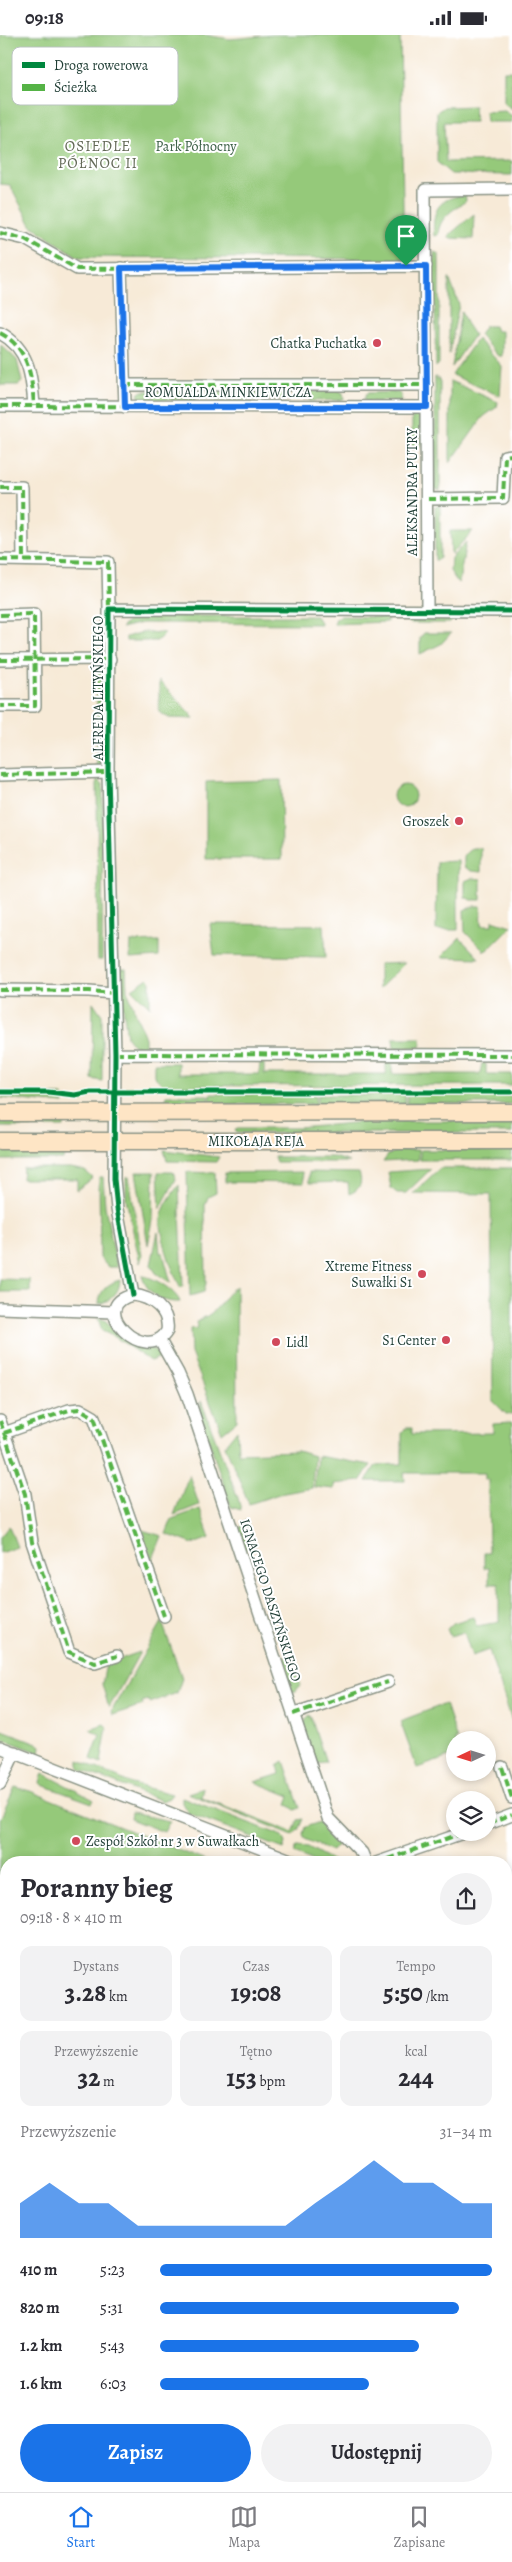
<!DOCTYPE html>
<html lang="pl">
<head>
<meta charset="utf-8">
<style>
  body { margin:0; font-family:Alegreya,serif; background:#f2f2f3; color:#2b2b33; height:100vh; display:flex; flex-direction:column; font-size:19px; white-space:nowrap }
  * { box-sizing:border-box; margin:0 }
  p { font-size:16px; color:#7c7c81 }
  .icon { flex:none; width:28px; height:28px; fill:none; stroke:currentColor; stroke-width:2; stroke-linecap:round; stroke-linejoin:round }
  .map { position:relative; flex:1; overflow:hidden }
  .drawer { position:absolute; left:0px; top:1821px; width:512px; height:636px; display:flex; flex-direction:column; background:#fff; border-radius:20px 20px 0 0; box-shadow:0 2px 8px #0003 }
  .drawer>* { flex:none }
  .needle { width:32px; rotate:266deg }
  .fabs { position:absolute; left:446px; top:1696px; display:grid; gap:10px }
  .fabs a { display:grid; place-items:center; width:50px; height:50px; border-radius:50%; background:#fff; box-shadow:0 2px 8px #0003; font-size:25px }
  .pin { position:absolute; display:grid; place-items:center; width:42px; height:42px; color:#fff; margin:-51px -21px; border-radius:50% 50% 50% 0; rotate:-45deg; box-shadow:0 0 5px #0007 }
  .pin .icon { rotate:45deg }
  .round { display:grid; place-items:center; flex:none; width:52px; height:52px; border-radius:26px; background:#f2f2f3 }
  .summary { display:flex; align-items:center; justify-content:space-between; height:85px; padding:0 20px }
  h1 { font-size:28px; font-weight:600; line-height:38px }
  .stats { display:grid; grid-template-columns:repeat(3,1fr); gap:8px; height:85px; padding:5px 20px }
  .stats div { display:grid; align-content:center; border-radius:12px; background:#f2f2f3; text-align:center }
  .stats b { font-size:25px; font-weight:600 }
  .stats small { font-size:14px; font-weight:400 }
  .stats p { font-size:14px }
  .chart { height:140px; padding:10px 20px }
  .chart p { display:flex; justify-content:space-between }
  .chart svg { width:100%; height:90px; margin-top:5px; fill:#1a73e8; opacity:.7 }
  .action { display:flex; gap:10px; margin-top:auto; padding:10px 20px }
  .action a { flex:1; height:58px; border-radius:30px; background:#1a73e8; color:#fff; font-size:20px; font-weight:600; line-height:58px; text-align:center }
  .action a+a { background:#f2f2f3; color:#2b2b33 }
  ul { padding:0 20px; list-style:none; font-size:16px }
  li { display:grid; grid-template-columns:80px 60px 1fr; align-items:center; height:38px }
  li i { height:12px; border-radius:6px; background:#1a73e8 }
  .status { display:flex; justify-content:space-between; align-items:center; height:35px; padding:0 25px; background:#fff; direction:ltr }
  .status svg { height:14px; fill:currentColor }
  .tab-bar { display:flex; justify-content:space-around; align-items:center; height:70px; border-top:1px solid #e1e1e2; background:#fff; font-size:14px; color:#7c7c81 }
  .tab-bar a { display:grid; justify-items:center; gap:2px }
  .tab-bar .active { color:#1a73e8 }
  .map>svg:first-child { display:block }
  .green { fill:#95c97a; stroke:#5a8357 }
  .forest { fill:#78ad6a; stroke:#4c754f }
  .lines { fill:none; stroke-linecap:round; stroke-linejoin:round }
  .street-casing { stroke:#8b9486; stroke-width:14 }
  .secondary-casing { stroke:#8b9486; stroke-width:19 }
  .street { stroke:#fff; stroke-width:11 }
  .secondary { stroke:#fee5c5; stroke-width:16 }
  .quiet { stroke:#55b346; stroke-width:4; stroke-dasharray:8 4; stroke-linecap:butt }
  .cycleway-casing { stroke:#fff; stroke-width:8 }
  .cycleway { stroke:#00873e; stroke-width:5 }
  .route-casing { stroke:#fff; stroke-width:10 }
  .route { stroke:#1a73e8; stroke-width:6 }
  .poi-dot { fill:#d1495b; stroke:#fff; stroke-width:2 }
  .labels { text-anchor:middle; stroke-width:4; stroke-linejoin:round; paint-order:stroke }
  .park-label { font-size:14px; fill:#3c6046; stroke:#fff }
  .poi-label { font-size:14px; fill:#1f3d34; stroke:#fff; text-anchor:end }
  .street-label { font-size:14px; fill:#1f3d34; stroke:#fff }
  .neighbourhood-label { font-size:15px; letter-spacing:1px; fill:#636957; stroke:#fff }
  .key { fill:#fff; stroke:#bcc5c2; stroke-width:1 }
  .key-label { font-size:14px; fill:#1f3d34 }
</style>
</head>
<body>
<div class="status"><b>09:18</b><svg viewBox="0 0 49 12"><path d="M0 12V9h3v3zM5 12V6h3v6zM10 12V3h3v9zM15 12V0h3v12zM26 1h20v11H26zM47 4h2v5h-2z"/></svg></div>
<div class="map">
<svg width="512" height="2457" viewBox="0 0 512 2457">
  <rect width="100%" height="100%" fill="#fff"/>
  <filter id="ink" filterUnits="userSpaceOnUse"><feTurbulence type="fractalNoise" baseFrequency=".02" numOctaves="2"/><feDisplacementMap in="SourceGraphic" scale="10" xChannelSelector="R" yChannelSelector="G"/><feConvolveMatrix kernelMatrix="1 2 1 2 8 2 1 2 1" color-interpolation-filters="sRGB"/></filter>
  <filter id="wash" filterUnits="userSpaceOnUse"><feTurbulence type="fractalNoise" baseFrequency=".0096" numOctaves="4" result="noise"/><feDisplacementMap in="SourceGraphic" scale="20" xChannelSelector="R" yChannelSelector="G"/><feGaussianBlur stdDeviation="1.12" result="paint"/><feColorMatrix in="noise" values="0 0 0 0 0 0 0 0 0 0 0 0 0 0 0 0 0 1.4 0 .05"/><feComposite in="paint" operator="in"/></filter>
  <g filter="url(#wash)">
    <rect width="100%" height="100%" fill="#f7ead7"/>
    <path class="green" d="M0,0H204L230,4L272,0H400L404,224L78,222L31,190L10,150L0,149Z
      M504,36H512V74L504,68Z
      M474,71L475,87H444L446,127L512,126V140L451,139L437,127V77L444,72Z
      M505,76L512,81V87H486L485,77Z
      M465,160L466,166C453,175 439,182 438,200L434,201C432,176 437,163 465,160Z
      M474,179L473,204L449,203V200Z
      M434,217L439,219V329L436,332Z
      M449,243L459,269L449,319Z
      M461,276L466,288L474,300L452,332Z
      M485,291H494L496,296H502V321H498L479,300Z
      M477,304L502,331L500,361L452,340Z
      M1,310L17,325L22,347L18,350H0Z
      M435,342L440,345V456L435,453Z
      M450,346L498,367L497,372L483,382L450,428Z
      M270,355L284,356L286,364L214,366L211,362L212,357Z
      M338,355L343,358L344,365L310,366L307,363L308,357L312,356Z
      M142,356L193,357L195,365H141L138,359Z
      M396,357L401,359V366L366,367L364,364L367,358Z
      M412,378H419L421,381V410L418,414H412Z
      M440,470V523L437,525H435V472Z
      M450,496H473L451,519Z
      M466,507L459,547L458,548L450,536L451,523Z
      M138,581H316L321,589L142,588L121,593L129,585Z
      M341,581L387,582V587L334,589L336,583Z
      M403,582H455L450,588H409Z
      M143,597L165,598L157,606H126V602Z
      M424,598H451L441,609L420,619V603Z
      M97,631L102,636V730L97,734Z
      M159,646L190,678L194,684L169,683L159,677Z
      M97,744L103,749L102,925H98Z
      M281,745L282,824H206V747Z
      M393 761a11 11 0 1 1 22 0a11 11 0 1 1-22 0Z
      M472,813H481V837L471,836L464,832V820Z
      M458,826V895H436L437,827Z
      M472,843L481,844V865H471L465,862V846Z
      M474,871H481L482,890H493V885L511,891L487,915L484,916L465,897L464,875Z
      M210,889L324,890L326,922L214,920Z
      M460,903L479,923L441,922Z
      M159,906V922L130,924L131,907Z
      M405,928L379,954V929Z
      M118,934H126L127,955L145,1003V1012L134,1011L127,1002Z
      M148,943L150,945V972L132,954Z
      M93,967L102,980V1046L92,1044Z
      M393,1003H421V1012L394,1013Z
      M154,1028H178V1039H259L260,1028H264V1039H386V1028H392V1039H480L482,1028L486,1029V1039H512V1050L164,1051L154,1041Z
      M5,1059L63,1060L64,1069L1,1063Z
      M210,1059L316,1060V1069H210Z
      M166,1060H208V1069H164Z
      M318,1060H405V1069H318Z
      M407,1060H512V1069H407Z
      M0,1086H64V1092H0Z
      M374,1086H512V1098H237L235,1096L237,1093H299Z
      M0,1115H65L63,1125H0Z
      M164,1115L219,1122L216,1127L167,1126Z
      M399,1115H418V1125L383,1127L388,1120Z
      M512,1115V1125H420V1115Z
      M274,1122H334L349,1127H276Z
      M71,1133L85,1136L93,1143L77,1155V1144H22L23,1133Z
      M440,1133H512V1379H506L493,1366L491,1159L413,1158Z
      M431,1134L406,1158H397L391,1153L388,1137Z
      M136,1137H154L153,1185L148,1210Z
      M158,1137H173L176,1144L160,1174Z
      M187,1137L215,1138L216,1158L208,1162L205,1170L206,1248L204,1257L190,1261Z
      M302,1137L304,1148L225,1147V1138Z
      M309,1137L359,1138C363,1148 360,1155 349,1159L348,1147L309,1148Z
      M99,1142H103L105,1171L117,1232H108L100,1223Z
      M126,1142H129L142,1221L140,1228L126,1164Z
      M179,1150L183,1251L181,1253C174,1241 160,1203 161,1185C162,1173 172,1159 179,1150Z
      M158,1197L160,1218H163L171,1248L156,1238L151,1230Z
      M142,1241C153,1241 177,1257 180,1267C161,1268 147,1258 142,1241Z
      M0,1244L30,1245V1257H0Z
      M120,1245C120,1258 110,1266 99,1269C99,1256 108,1248 120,1245Z
      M236,1251L237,1386L222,1398L191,1318L190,1294L197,1293L196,1286C221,1277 219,1265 236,1251Z
      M98,1283C111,1285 111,1296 122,1302C134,1310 152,1310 161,1322L150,1326L115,1302L102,1296Z
      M201,1366L238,1463L241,1475L231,1472L200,1379Z
      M512,1388V1686L489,1615L472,1621L464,1597L450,1601L447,1594L453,1588L473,1582L477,1591L499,1587V1549H489V1533H484V1518H489L488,1445L485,1444V1438H404L405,1446H366L376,1430L402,1429V1397L406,1393H412V1399L493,1398V1389Z
      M237,1395L238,1418L298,1416L314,1421L312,1453L279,1459L249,1469L225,1410Z
      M317,1421L371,1430L360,1446L334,1449V1454L314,1452Z
      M189,1440L199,1470L174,1480Z
      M200,1474L210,1503L193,1509L166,1499L172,1484Z
      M246,1485L255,1513L245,1514L238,1495Z
      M9,1491L17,1512L0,1518V1502Z
      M142,1495L162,1501L150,1531L138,1496Z
      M162,1587L182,1643L177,1658L150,1668L148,1665L142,1667L143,1670L112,1680L111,1677Z
      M140,1617L109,1673L102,1649L106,1629Z
      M290,1620L300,1650L296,1656L292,1657L281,1624Z
      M445,1669L457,1705H455V1720L417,1733L400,1686Z
      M310,1680L326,1727L316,1728C312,1716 296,1689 310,1680Z
      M104,1689L107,1692L101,1728L91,1724L100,1700L90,1694Z
      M0,1694L37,1708L41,1711L40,1718L0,1703Z
      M79,1725L132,1749L172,1759L169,1763L162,1766L79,1734Z
      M284,1726L300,1773L295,1775L287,1769L290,1761L255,1747L280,1739L278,1730Z
      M43,1738L94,1765L92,1768L42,1750L40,1748Z
      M15,1752L30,1756L208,1827L6,1828V1903L0,1881V1784Z
      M203,1753L201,1762L293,1797L298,1785L303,1784L298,1795L293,1800L188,1758Z
      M182,1762L283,1801L286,1808L284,1814L188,1778L182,1768Z
      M131,1778L170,1786L164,1797L130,1784Z
      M320,1787L339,1804L337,1811L332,1816L305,1804L303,1799L305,1792Z
      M297,1811L308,1812L335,1827H316L294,1818Z"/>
    <path class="forest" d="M512,2405V2457H391L390,2451H506V2406Z"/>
  </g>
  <g filter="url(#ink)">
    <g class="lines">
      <defs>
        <path id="street" d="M0,198L25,204L77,234L426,231
          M121,233L125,372
          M0,298C29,313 32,342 34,371
          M124,350H427
          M0,371L427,372
          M0,452H22L23,525
          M428,464L503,463L505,421L512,420
          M0,525L108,527L109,574
          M427,575L425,155L512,154
          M0,580L34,579L35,671H0
          M0,625L110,624
          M0,740L108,737
          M0,955L89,956L113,958
          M115,1019L512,1020
          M133,1260L117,1174L114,1144L115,1019L108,737L109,574L512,576
          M133,1260C151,1262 170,1275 167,1296C146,1332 84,1271 133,1260Z
          M0,1273L114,1277
          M159,1304L178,1338L187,1359L328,1783L362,1818L366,1828
          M0,1386L25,1459L32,1507L69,1617L95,1628L117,1621
          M4,1398L69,1375L80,1374L94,1382L164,1581
          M293,1679L388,1647
          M0,1712L298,1828
          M502,1732L512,1763
          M0,1749L15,1717
          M488,1789L512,1780
          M376,1828L463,1798
          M0,1937L6,1958
          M0,2069L6,2067"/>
        <path id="secondary" d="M0,1078L512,1077
          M0,1106H512
          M506,2054L512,2052
          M0,2385L6,2384
          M0,2405L6,2403"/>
      </defs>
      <use href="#street" class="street-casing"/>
      <use href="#secondary" class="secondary-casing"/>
      <use href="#street" class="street"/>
      <use href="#secondary" class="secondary"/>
      <path class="quiet" d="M0,198L25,204L77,234L426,231
        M121,233L125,372
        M0,298C29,313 32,342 34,371
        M124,350H427
        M0,371L427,372
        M0,452H22L23,525
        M428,464L503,463L505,421L512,420
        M0,525L108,527L109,574
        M0,580L34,579L35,671H0
        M0,625L110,624
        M0,740L108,737
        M0,955L89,956L113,958
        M115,1019L512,1020
        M0,1386L25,1459L32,1507L69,1617L95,1628L117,1621
        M4,1398L69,1375L80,1374L94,1382L164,1581
        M293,1679L388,1647
        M502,1732L512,1763
        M488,1789L512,1780
        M376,1828L463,1798
        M0,2069L6,2067"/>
      <defs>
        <path id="cycleway" d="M0,1057H48L75,1060L90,1057H512
          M133,1260L117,1174L114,1144L115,1019L108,737L109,574L512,576"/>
      </defs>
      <use href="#cycleway" class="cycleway-casing"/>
      <use href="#cycleway" class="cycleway"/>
    </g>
  </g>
  <g class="lines" filter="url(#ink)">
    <defs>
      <path id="route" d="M406,231H426L427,372H125L121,233Z"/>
    </defs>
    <use href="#route" class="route-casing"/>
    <use href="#route" class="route"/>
  </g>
  <g class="poi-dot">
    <circle cx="377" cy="308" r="5"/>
    <circle cx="459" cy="786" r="5"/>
    <circle cx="422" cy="1239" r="5"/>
    <circle cx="446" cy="1305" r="5"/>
    <circle cx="276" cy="1307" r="5"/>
    <circle cx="76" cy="1806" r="5"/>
  </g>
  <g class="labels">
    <g class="park-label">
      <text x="196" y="116">Park Północny</text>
    </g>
    <g class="poi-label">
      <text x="367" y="313">Chatka Puchatka</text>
      <text x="449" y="791">Groszek</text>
      <text x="412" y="1236">Xtreme Fitness<tspan x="412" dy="16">Suwałki S1</tspan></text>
      <text x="436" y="1310">S1 Center</text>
      <text x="286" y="1312" text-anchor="start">Lidl</text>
      <text x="86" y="1811" text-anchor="start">Zespół Szkół nr 3 w Suwałkach</text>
    </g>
    <g class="street-label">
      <text x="228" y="362">ROMUALDA MINKIEWICZA</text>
      <text transform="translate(412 457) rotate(-90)" y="5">ALEKSANDRA PUTRY</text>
      <text transform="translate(98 653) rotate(-90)" y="5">ALFREDA LITYŃSKIEGO</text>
      <text x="256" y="1111">MIKOŁAJA REJA</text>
      <text transform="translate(271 1565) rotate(72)" y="5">IGNACEGO DASZYŃSKIEGO</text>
    </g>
    <g class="neighbourhood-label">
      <text x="98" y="116">OSIEDLE<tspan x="98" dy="17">PÓŁNOC II</tspan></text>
    </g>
  </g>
  <rect x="12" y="12" width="166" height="58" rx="8" class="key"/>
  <rect x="22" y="27" width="23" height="6" fill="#00873e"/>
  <rect x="22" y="49" width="23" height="7" fill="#55b346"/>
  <g class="key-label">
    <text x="54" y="35">Droga rowerowa</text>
    <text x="54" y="57">Ścieżka</text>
  </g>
</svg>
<div class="fabs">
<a><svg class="needle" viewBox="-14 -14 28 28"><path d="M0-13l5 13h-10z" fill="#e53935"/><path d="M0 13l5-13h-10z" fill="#7c7c81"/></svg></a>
<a><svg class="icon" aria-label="layers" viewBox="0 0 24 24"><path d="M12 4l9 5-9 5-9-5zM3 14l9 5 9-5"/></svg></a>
</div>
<div class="pin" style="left:406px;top:231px;background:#1e9e55"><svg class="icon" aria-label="arrive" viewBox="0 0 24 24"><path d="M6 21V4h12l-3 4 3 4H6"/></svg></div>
<section class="drawer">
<div class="summary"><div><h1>Poranny bieg</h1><p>09:18 · 8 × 410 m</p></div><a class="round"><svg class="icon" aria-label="share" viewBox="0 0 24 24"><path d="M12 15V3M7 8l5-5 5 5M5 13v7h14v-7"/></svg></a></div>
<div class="stats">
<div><p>Dystans</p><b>3.28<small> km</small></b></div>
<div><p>Czas</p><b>19:08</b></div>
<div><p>Tempo</p><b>5:50<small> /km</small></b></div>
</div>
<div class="stats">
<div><p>Przewyższenie</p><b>32<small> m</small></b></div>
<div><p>Tętno</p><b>153<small> bpm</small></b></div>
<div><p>kcal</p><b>244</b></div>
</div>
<div class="chart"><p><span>Przewyższenie</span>31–34 m</p>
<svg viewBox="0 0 160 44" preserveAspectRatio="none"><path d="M0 44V27L10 17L20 27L30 27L40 38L50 38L60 38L70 38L80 38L90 38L100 27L110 17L120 6L130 17L140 17L150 27L160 27V44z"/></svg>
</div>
<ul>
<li><b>410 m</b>5:23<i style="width:100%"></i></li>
<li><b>820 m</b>5:31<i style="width:90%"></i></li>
<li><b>1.2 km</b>5:43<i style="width:78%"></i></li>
<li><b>1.6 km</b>6:03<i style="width:63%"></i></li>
</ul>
<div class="action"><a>Zapisz</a><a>Udostępnij</a></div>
</section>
</div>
<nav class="tab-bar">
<a class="active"><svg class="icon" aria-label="home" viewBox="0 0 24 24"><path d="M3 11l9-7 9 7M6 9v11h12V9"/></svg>Start</a>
<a><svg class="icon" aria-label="map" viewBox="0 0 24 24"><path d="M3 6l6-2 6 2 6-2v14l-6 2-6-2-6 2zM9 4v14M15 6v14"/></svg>Mapa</a>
<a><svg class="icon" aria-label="saved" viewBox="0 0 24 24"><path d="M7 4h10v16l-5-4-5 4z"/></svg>Zapisane</a>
</nav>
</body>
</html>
